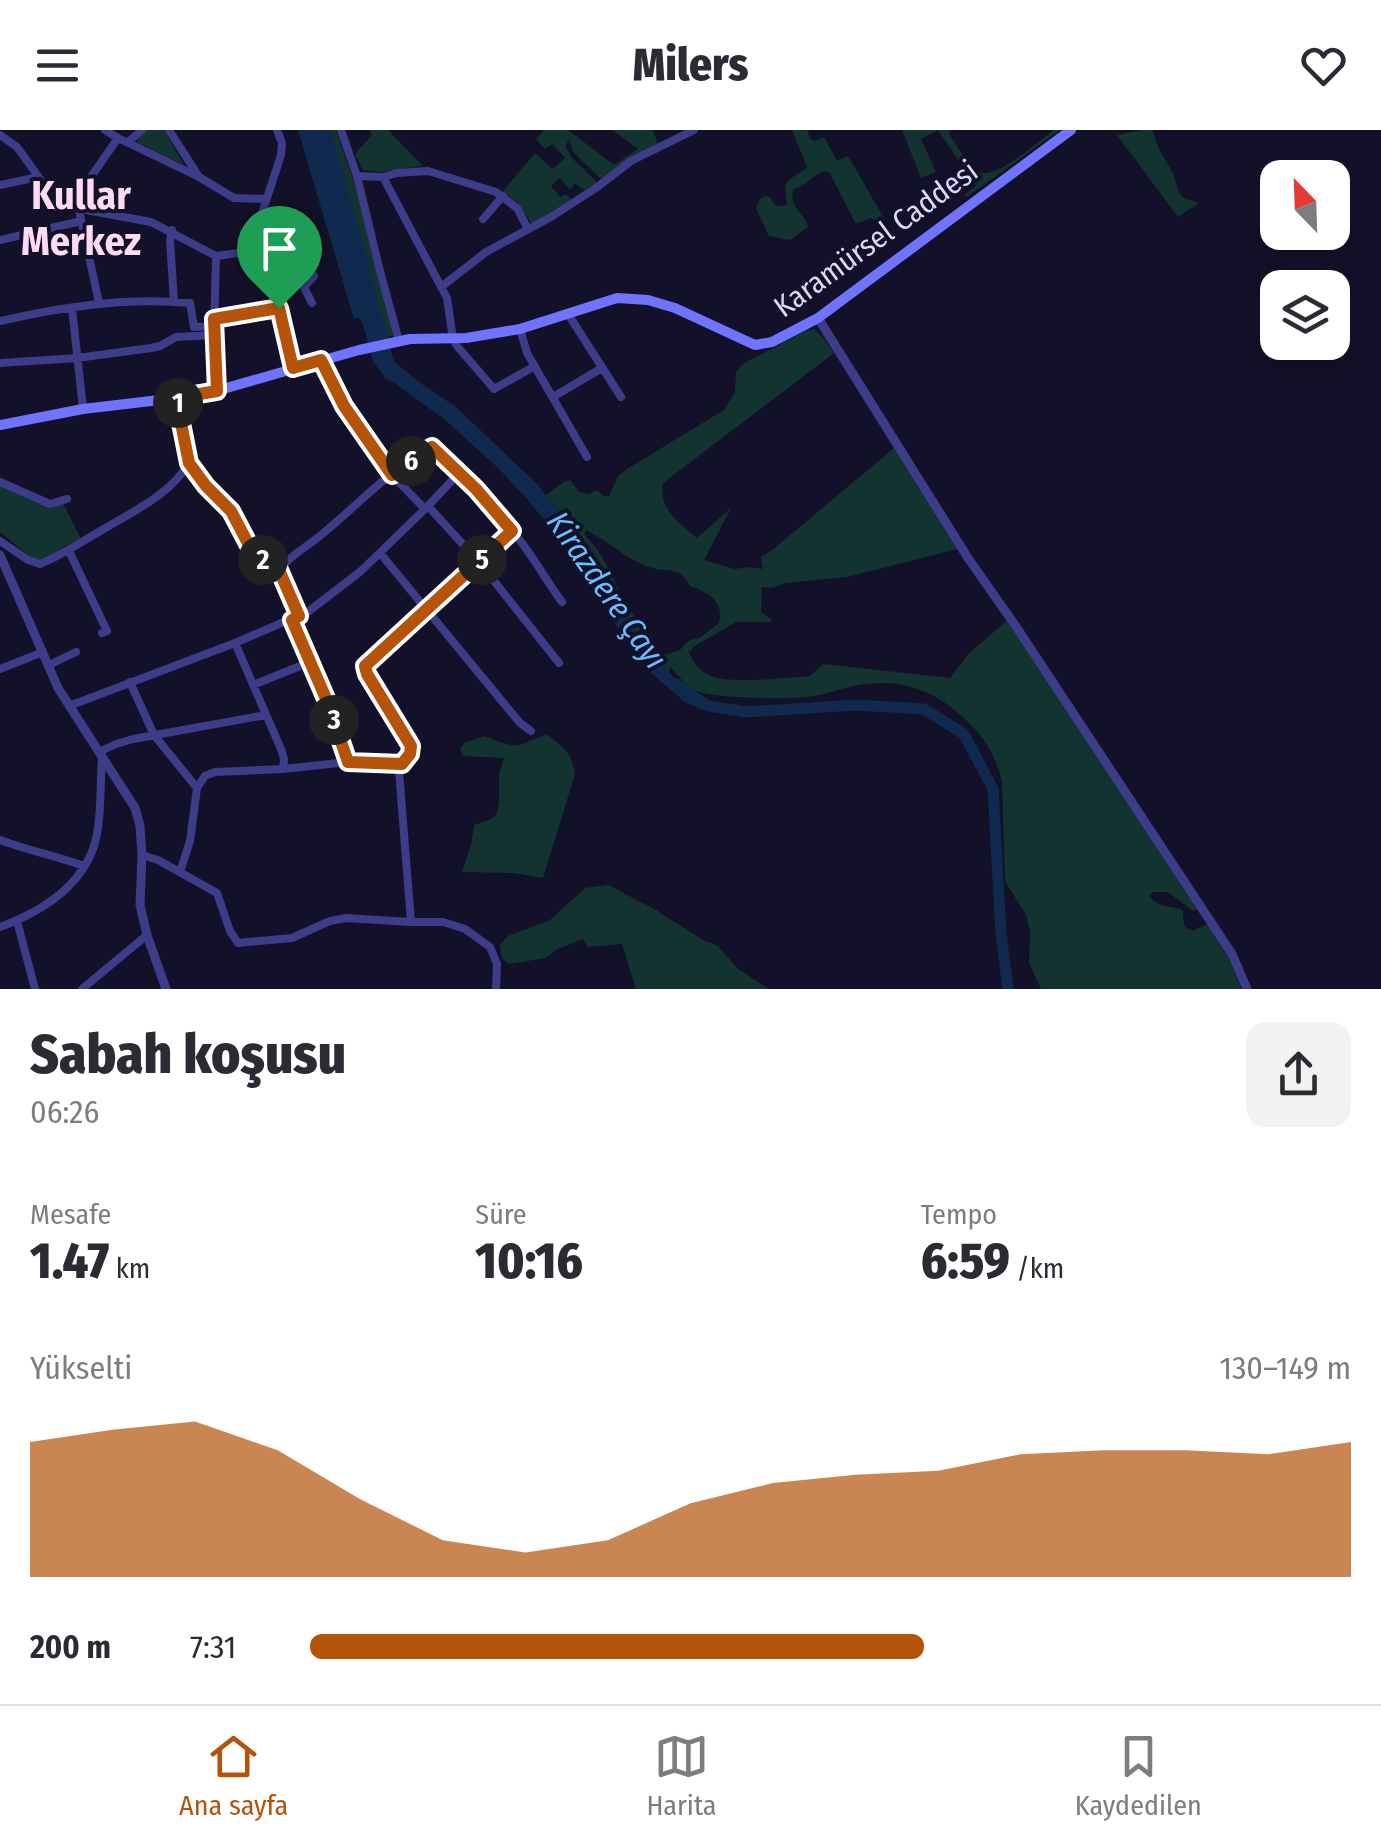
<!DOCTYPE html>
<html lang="tr">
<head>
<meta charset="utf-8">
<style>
  body { margin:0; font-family:"Fira Sans Condensed",sans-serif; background:#f2f2f3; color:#2b2b33; height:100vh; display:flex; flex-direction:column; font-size:38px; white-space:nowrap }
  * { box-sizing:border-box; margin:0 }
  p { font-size:32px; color:#7c7c81 }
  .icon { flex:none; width:55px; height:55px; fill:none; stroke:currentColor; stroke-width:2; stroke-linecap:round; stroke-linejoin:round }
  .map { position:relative; height:859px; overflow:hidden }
  .details { display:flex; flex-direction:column; background:#fff; flex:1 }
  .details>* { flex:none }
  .needle { width:65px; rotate:337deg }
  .tools { position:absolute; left:1260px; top:30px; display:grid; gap:20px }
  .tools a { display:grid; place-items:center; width:90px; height:90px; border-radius:20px; background:#fff; box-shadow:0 5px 15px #0003; font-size:50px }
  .pin { position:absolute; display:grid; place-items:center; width:85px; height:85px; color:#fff; margin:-102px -42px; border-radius:50% 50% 50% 0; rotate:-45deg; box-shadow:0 0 10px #0007 }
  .pin .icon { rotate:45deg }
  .km { position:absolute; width:50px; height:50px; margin:-25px; border-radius:50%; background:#222; color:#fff; font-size:28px; line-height:50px; text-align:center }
  .round { display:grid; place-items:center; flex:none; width:105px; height:105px; border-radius:20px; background:#f2f2f3 }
  .summary { display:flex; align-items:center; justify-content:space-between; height:170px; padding:0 30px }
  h1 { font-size:55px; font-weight:800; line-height:75px }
  .metrics { display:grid; grid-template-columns:repeat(3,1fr); gap:15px; height:170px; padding:10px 30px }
  .metrics div { display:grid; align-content:center }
  .metrics b { font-size:50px; font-weight:800 }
  .metrics small { font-size:28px; font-weight:400 }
  .metrics p { font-size:28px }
  .chart { height:280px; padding:20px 30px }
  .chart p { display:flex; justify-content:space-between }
  .chart svg { width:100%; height:180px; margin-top:10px; fill:#b45309; opacity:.7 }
  ul { padding:0 30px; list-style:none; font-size:32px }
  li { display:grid; grid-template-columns:160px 120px 1fr; align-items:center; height:75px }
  li i { height:25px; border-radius:12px; background:#b45309 }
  header { display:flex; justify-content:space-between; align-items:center; height:130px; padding:0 30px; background:#fff; font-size:45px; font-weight:800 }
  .tab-bar { display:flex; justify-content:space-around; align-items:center; height:140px; border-top:2px solid #e1e1e2; background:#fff; font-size:28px; color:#7c7c81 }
  .tab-bar a { display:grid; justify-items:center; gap:5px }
  .tab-bar .current { color:#b45309 }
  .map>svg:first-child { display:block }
  .green { fill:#133330; fill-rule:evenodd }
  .water { fill:#0f2a4e }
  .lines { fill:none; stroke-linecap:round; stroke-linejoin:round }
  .river { stroke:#0f2a4e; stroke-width:11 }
  .minor { stroke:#3c3c88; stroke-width:8 }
  .tertiary { stroke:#3c3c88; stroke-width:9 }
  .secondary { stroke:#7073fe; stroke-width:10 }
  .route-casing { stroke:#fff; stroke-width:20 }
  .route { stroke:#b45309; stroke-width:12 }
  .labels { text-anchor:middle; stroke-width:8; stroke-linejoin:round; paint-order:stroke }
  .street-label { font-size:30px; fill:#dbd8ff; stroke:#131029 }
  .water-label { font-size:32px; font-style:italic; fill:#67bffe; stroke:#131029 }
  .district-label { font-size:40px; font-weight:bold; fill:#ffdaf3; stroke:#131029 }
</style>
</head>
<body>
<header><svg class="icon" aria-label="menu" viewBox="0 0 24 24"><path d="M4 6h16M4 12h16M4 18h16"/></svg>Milers<svg class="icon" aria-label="heart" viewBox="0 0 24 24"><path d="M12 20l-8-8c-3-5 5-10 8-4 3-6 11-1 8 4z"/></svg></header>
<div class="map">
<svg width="1381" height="859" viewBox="0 0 1381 859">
  <rect width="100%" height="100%" fill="#131029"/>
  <path class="green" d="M147,0H164L184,35L138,13L137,10Z
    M330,0H336L359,66L371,122L395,205L387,207Z
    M369,0H388L423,36L380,42L363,40L355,24L372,5Z
    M544,0H568L614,35L638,19L613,0H653L658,15L606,47L600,48L573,22L569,10L565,16L573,29L596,51V55L586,62L575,53L570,60L560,48L551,56L560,67L566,64L571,70L532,94L517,72L503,61L535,23L553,39L565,28L552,14L545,19L536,9Z
    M792,0H807L810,8L814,11L824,7L837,31L848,26L889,97L886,102L882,101L879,93L871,88L856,94L829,42L824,41C812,46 807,55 794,59C787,78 805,82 808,97L790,110L769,106L756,78L759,70L764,66L770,67L776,76L787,75C787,69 784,59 786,54C789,47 802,43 807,37Z
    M902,0H951L949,4C955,13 969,37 979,42C997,50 1038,11 1054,0H1060L968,66H963L976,56L938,0L921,9L936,42L921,48Z
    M1142,0H1152L1159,19L1173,43L1179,63L1184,68L1199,73L1178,87L1117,5Z
    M814,199L824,208L834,223L663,353C658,378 679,393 697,408L731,378L704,430L734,439L751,437L763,439L761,427L776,417L894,318L957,419L847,447L785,453L772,458L762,457L761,482L772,490L770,492H736L695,516L689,522C693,533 700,541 711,546C729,554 788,548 810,546L823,534L950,548L969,523L1007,491L1197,779L1193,781L1168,762H1153L1149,766C1158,778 1170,775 1183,780C1184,791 1181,796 1193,801L1207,794L1228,826L1241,859H1041L1029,833L1030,801L1026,785L1005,751L1002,652C996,625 984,607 964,588C937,562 903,549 866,554C849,556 831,563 814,566C794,570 717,568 699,562C687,558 679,547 671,537L668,543L626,490L614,467L607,446L592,421L546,365L565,351H571L579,362L588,364L597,360L603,366H609L618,346L627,339L724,280L735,262L736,242L743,234L807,200ZM586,400C608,411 626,429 649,437C669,444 677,433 690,456C709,463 724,471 719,493L701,507L688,511L680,520L661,526L622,468L611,442L597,419L584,404Z
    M0,354L51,376L63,373L81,409L62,418L63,421L38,431L34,430L0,402Z
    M546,604C563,616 572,623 575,644L543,748L514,743L462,742L471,715L474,695L489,690L496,685L499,673V644L504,628L463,626L460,619L464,613L485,606C517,620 516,617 546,604Z
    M608,755L656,780L703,810L718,816L738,839L769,859H636L622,814L588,817L583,809L558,819L546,828L509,834L502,828L500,815L508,806L550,790L585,758Z"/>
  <path class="water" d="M298,0H330L346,51L394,232L423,255L456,277L536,353L592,421L607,446L614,467L644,514L692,568L708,576L703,580L685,572L644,537L605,478L586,441L528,370L497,337L444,289L396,254L385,248L373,231L362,191L358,188L354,189Z"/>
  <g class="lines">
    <path class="river" d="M676,554L708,576L746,582L855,575L924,579L964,604L993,659L1001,804L1008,859"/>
    <path class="minor" d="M169,0L199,47L234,68L266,69
      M341,0L357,46L383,47L447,168L453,209L457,216L494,259L535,236
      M0,5L17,17L51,64L70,77L151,92L216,126L254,121C280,152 284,199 293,238
      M118,8L199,47
      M128,12L142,0
      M357,46L379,137L399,211
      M383,47L397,43L428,41L496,62L517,78L528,99
      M0,55L38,47
      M70,77L118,8L105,0
      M79,80L99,173
      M483,89L503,66
      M172,100L170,110L174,172
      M0,110L81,91
      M254,121L255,105L281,25L282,13L277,0
      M216,126L214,205L217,261
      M268,142C284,135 295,143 304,157L314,146
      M304,157L312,173
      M441,157L486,122L551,87L596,58L631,31L694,0
      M72,178L83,279
      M568,184L621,267
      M214,189L279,177
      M0,191C62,177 126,167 190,173L194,197L214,196
      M520,199L527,223L587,327
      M321,230L344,276L365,307L392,345L425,379L428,376L479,432L559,533
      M0,233L77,228L151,218L160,216L176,207L214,205
      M553,267L602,238
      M189,333L206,356L231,381L251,421L279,440
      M0,352L50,374L67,369
      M428,376L460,342
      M512,401C532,423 544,448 562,472
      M0,411L28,430L40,434C63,425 81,412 102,400C132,382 170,365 189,333L177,268
      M69,421L107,501L102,503
      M380,423L520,593L531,601
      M299,486L279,440C290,425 307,417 321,405C357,376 391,338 432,317L476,359L512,401L365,536L367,544L411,617V622L399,641L411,792
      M310,532L338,600L348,632
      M49,535L76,522
      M0,539L43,522
      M130,552L154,605L197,658L205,646L215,642L283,639L284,629L281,619L235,513
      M253,555L310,532L292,490
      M69,576L235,513L309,481L361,441L425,379
      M99,622L116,614L133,609L266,585
      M283,639L348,632L401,634
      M0,710C27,720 56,726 84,736
      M142,725L158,730L217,763L230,801L238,813L292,808L330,791L346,788L411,792H443L465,799L490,817L497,834L496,859
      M180,742L190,711L197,658
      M17,791L35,859
      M0,797C38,783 78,759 93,719C102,695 100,652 102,626
      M82,859L147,805"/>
    <path class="tertiary" d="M818,188L968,428L1015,495L1232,824L1247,859
      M0,425L58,558L135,678L140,696L142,725L140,775L147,805L166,859"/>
    <path class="secondary" d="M0,295L83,279L202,265L359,220L410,209L466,208L520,199L617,168L648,170L675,178L755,215L772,212L818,188L1071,0"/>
  </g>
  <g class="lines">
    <defs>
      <path id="route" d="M279,178L293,238L321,230L344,276L392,345L432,317L476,359L512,401L365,536L367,544L411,616L410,624L402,634L348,632L327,571L292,490L299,486L279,440L252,421L231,381L206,356L189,333L176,268L217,261L214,189Z"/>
    </defs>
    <use href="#route" class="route-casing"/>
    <use href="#route" class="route"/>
  </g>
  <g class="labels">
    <g class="street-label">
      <text transform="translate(876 109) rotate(-36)" y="10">Karamürsel Caddesi</text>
    </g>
    <g class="water-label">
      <text transform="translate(607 460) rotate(55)" y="11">Kirazdere Çayı</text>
    </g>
    <g class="district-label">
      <text x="81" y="79">Kullar<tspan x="81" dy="46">Merkez</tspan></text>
    </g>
  </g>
</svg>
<div class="tools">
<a><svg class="needle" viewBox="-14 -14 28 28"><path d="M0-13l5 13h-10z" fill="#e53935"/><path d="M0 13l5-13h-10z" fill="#7c7c81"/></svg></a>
<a><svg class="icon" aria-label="layers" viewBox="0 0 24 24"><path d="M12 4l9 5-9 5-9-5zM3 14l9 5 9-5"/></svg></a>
</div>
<div class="pin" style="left:279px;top:178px;background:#1e9e55"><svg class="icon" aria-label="arrive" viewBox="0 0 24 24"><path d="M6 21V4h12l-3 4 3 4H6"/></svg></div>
<b class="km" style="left:178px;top:273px">1</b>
<b class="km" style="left:263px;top:430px">2</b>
<b class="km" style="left:334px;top:590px">3</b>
<b class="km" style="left:482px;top:430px">5</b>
<b class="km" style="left:411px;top:331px">6</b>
</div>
<section class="details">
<div class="summary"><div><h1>Sabah koşusu</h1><p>06:26</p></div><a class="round"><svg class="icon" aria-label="share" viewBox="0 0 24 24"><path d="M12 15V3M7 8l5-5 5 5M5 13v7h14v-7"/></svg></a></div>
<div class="metrics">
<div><p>Mesafe</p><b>1.47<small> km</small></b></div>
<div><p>Süre</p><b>10:16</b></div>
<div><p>Tempo</p><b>6:59<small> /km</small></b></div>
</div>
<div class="chart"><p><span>Yükselti</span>130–149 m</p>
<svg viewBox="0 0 160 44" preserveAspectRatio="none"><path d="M0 44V11L10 8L20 6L30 13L40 25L50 35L60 38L70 35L80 26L90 21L100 19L110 18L120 14L130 13L140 13L150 14L160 11V44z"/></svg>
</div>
<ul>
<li><b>200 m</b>7:31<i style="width:59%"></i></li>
</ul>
</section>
<nav class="tab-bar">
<a class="current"><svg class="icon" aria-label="home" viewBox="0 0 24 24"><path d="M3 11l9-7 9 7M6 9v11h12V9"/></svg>Ana sayfa</a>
<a><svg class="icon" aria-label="map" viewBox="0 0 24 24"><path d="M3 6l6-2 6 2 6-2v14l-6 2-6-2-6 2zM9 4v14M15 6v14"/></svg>Harita</a>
<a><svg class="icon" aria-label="saved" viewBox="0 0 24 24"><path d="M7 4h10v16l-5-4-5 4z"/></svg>Kaydedilen</a>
</nav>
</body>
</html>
